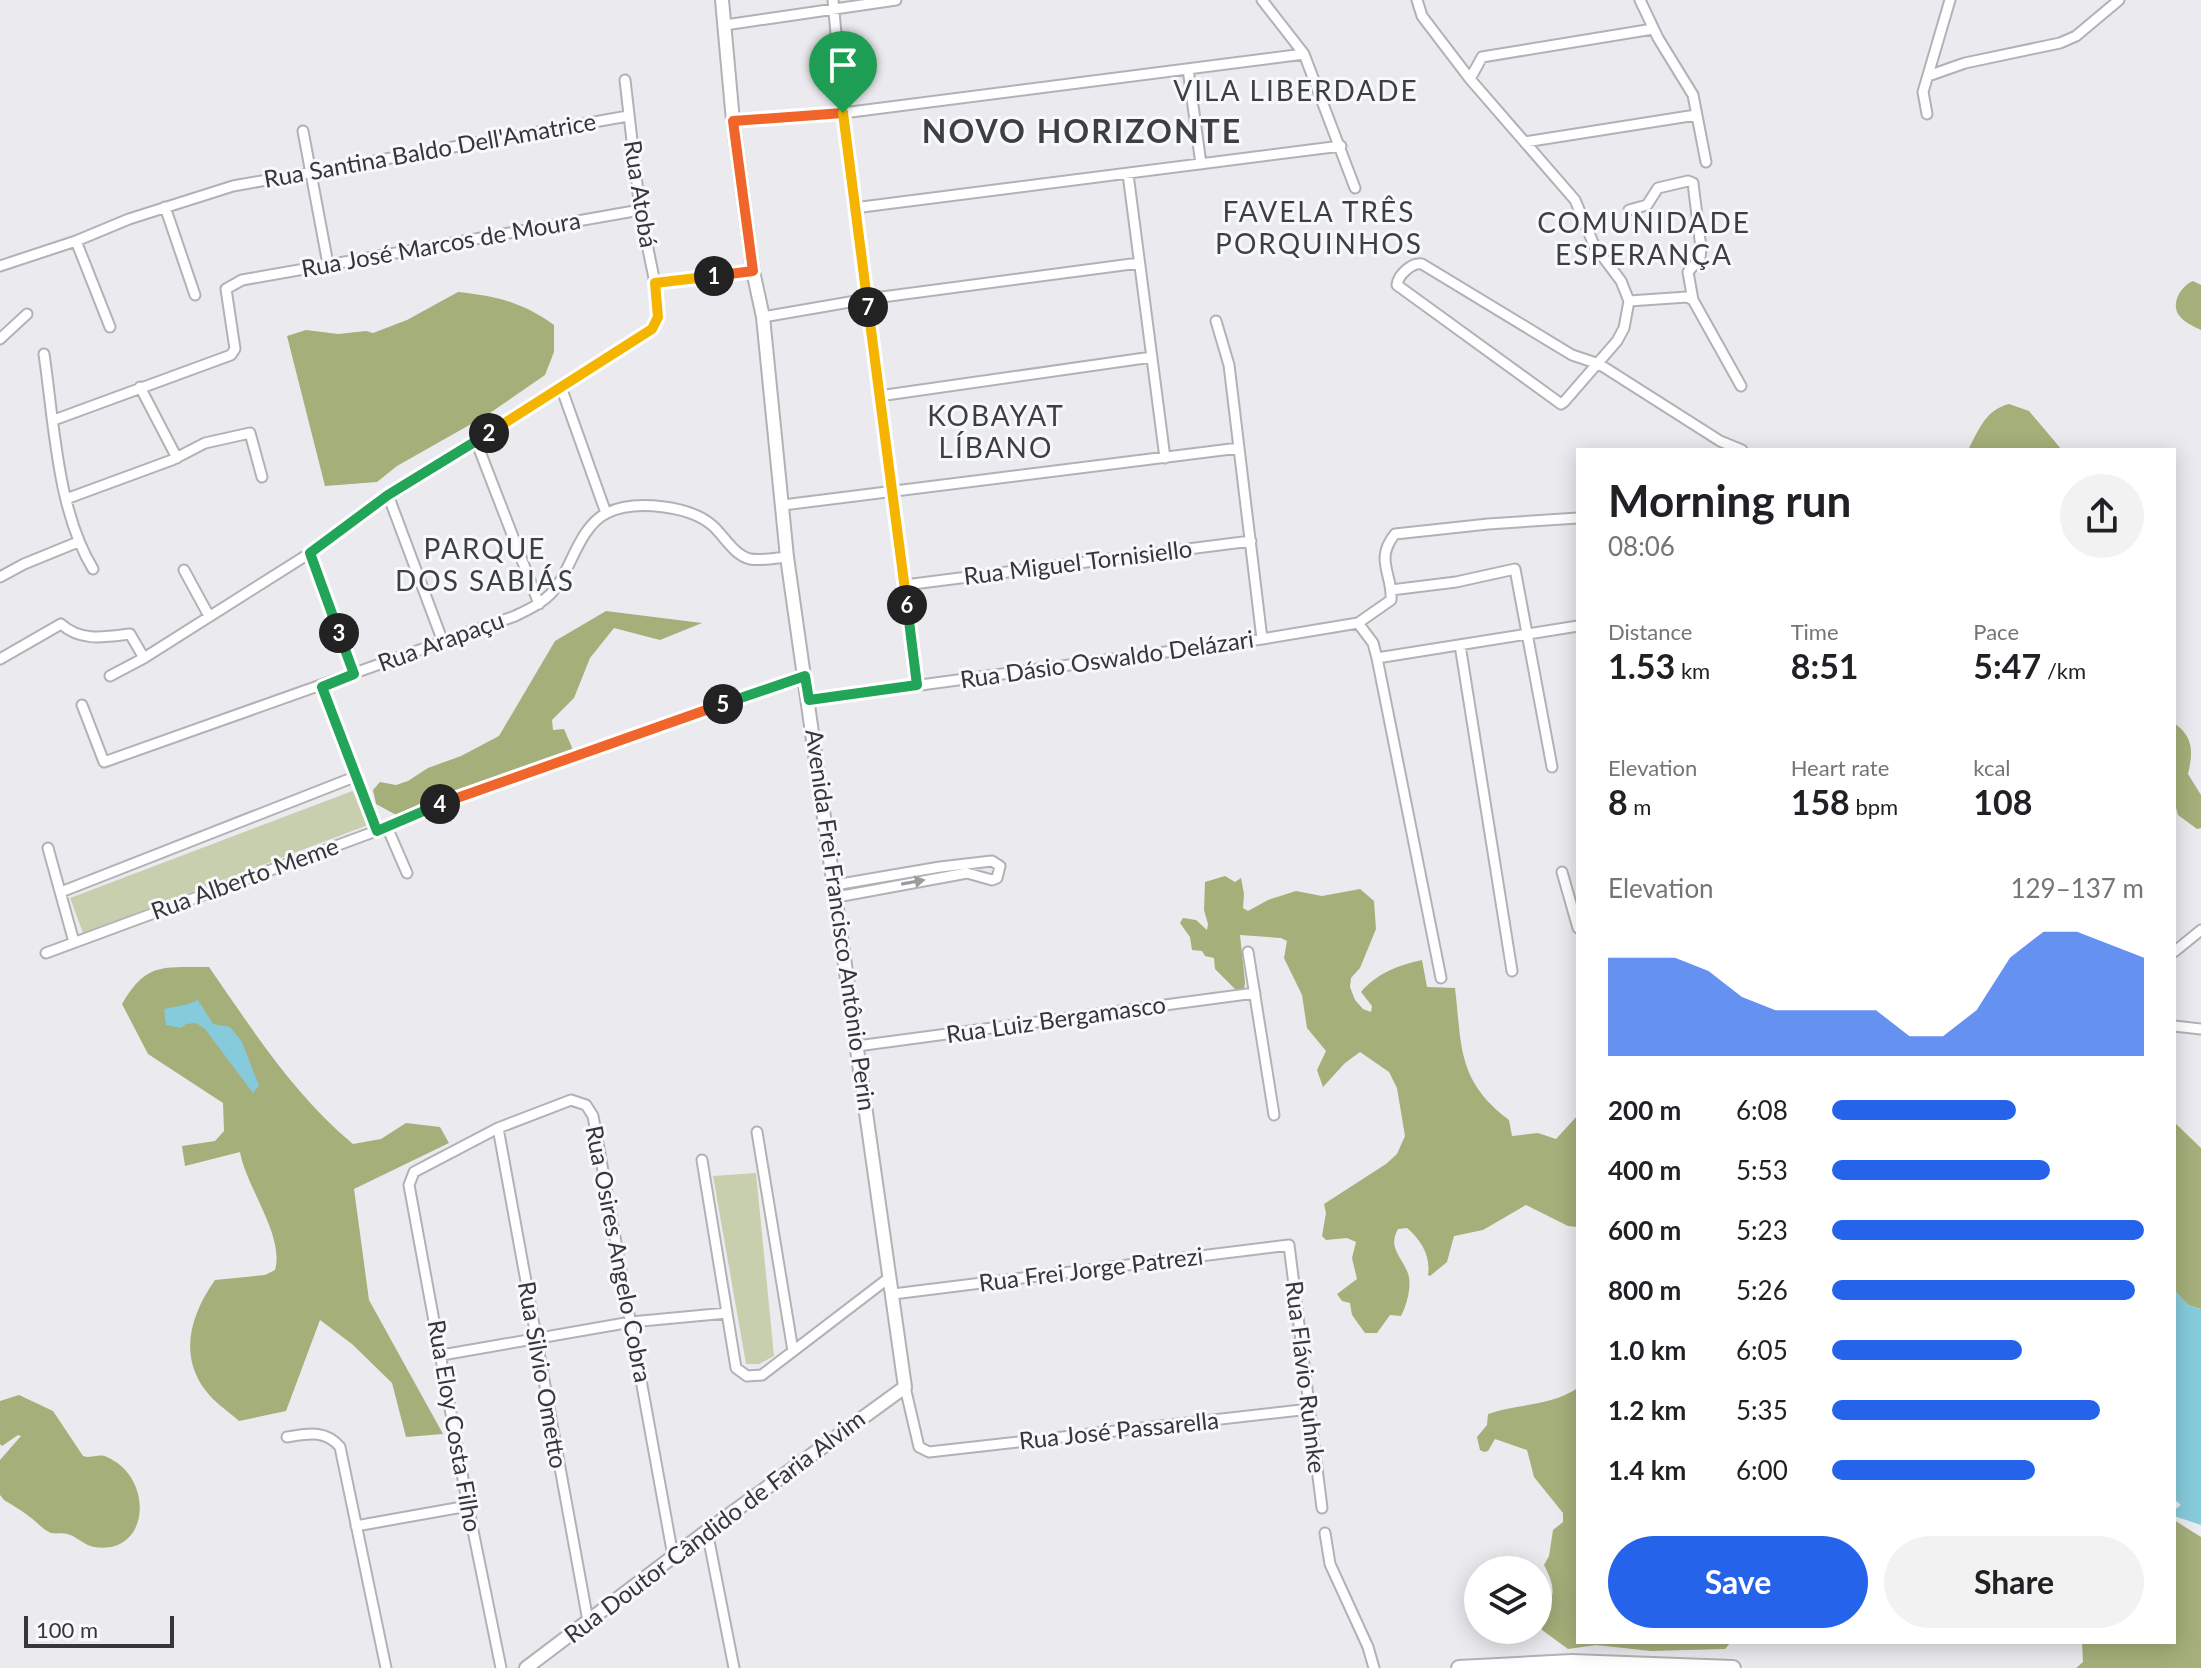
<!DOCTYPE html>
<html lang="en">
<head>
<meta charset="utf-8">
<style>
  body { margin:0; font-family:Lato,sans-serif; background:#f2f2f2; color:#202124; height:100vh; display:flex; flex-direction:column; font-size:30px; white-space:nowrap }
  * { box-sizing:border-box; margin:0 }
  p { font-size:26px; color:#757577 }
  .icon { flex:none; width:44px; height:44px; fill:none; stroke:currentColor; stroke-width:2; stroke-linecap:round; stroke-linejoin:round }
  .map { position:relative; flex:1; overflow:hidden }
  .sheet { position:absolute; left:1576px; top:448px; width:600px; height:1196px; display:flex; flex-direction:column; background:#fff; border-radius:0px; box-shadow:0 4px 20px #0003 }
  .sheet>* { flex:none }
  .fabs { position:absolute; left:1464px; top:1556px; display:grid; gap:16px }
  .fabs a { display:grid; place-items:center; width:88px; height:88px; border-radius:50%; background:#fff; box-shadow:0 4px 20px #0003; font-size:40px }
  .scale { position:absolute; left:24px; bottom:20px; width:150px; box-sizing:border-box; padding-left:8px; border:4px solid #373738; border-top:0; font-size:22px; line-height:28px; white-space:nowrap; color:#373738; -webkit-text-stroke:6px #f8f9fc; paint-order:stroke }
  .pin { position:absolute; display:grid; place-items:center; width:68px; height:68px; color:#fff; margin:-82px -34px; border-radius:50% 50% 50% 0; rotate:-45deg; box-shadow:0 0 8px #0007 }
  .pin .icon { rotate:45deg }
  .km { position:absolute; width:40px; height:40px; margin:-20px; border-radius:50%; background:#222; color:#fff; font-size:22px; line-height:40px; text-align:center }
  .round { display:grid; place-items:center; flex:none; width:84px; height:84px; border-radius:42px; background:#f2f2f2 }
  .headline { display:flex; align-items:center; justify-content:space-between; height:136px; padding:0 32px }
  h1 { font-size:44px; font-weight:700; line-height:60px }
  .figures { display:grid; grid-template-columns:repeat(3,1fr); gap:12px; height:136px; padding:8px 32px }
  .figures div { display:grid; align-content:center }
  .figures b { font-size:34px; font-weight:700 }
  .figures small { font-size:22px; font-weight:400 }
  .figures p { font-size:22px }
  .chart { height:224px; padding:16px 32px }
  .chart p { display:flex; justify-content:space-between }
  .chart svg { width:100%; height:144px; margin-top:8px; fill:#2563eb; opacity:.7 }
  .cta { display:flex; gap:16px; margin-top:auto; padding:16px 32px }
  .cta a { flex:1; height:92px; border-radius:48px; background:#2563eb; color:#fff; font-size:32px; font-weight:700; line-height:92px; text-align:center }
  .cta a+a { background:#f2f2f2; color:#202124 }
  ul { padding:0 32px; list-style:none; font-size:26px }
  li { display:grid; grid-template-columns:128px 96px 1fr; align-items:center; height:60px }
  li i { height:20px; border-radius:10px; background:#2563eb }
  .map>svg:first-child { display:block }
  .green { fill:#c8cfae }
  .forest { fill:#a4af7a }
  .water { fill:#86cbdc }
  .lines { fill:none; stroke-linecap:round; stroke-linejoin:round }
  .minor-casing { stroke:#b2b2b6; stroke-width:13 }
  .tertiary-casing { stroke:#b2b2b6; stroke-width:16 }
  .secondary-casing { stroke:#b2b2b6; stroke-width:18 }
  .minor { stroke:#fff; stroke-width:9 }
  .tertiary { stroke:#fff; stroke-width:12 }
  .secondary { stroke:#fff; stroke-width:14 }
  .oneway { fill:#9b9b9c }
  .split-1-casing { stroke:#fff; stroke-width:16 }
  .split-2-casing { stroke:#fff; stroke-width:16 }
  .split-3-casing { stroke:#fff; stroke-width:16 }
  .split-4-casing { stroke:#fff; stroke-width:16 }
  .split-5-casing { stroke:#fff; stroke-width:16 }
  .split-6-casing { stroke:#fff; stroke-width:16 }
  .split-7-casing { stroke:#fff; stroke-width:16 }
  .split-8-casing { stroke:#fff; stroke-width:16 }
  .split-1 { stroke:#f0652b; stroke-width:10 }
  .split-2 { stroke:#f5b400; stroke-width:10 }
  .split-3 { stroke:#22a559; stroke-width:10 }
  .split-4 { stroke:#22a559; stroke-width:10 }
  .split-5 { stroke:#f0652b; stroke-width:10 }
  .split-6 { stroke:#22a559; stroke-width:10 }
  .split-7 { stroke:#f5b400; stroke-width:10 }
  .split-8 { stroke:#f5b400; stroke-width:10 }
  .labels { text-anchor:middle; stroke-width:6; stroke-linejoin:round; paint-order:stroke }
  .street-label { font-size:24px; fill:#373738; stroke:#f8f9fc }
  .quarter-label { font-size:28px; letter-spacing:2px; fill:#3e3f41; stroke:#f8f9fc }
  .district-label { font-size:32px; font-weight:bold; letter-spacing:2px; fill:#3e3f41; stroke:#f8f9fc }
</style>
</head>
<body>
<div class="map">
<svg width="2201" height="1668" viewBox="0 0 2201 1668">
  <rect width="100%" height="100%" fill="#ebebef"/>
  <path class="green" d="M355,790L368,825L83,933L70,898Z
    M756,1173L774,1356L759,1364H746L713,1176Z"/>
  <path class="forest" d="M2193,281L2201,285V330C2193,326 2183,322 2178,314C2171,302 2182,285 2193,281Z
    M458,292C496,296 522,302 554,325V352L545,375L487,415L397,466L377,482L325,486L287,336L306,330L338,334L366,331L373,333L407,320Z
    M2009,404L2029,411L2062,450H1968C1979,430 1985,410 2009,404Z
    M606,611L702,623L660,640L614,628L590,658L574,698L552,720L553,730L564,729L573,750L422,802L400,817L376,804L373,790L380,782L396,785L408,781L428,768L461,756L499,736L555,641Z
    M2174,723C2194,737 2193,752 2188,774L2201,795V828L2197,829L2178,815L2174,800Z
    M1225,876L1235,882L1241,878L1244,894L1243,908L1248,911L1268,900L1296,891L1322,896L1360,889L1374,901L1376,929L1360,968L1351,978L1350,987L1355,1000L1363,1009L1371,1012L1372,1006L1361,992C1377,973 1399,965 1422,960L1427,987L1455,988C1462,1047 1457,1081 1509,1120L1512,1136L1538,1133L1556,1139L1578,1115V1227L1568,1226L1526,1205L1483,1230L1454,1236L1447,1262L1430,1276L1428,1275C1431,1256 1421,1240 1407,1228L1398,1229C1388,1247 1400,1255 1407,1271C1413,1283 1407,1305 1401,1316L1390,1315L1377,1333H1365L1352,1315L1350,1303L1342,1301L1337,1294L1357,1279L1352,1258L1356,1242L1347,1238L1326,1240L1322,1236L1326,1213L1324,1204L1386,1164L1397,1154L1405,1136L1397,1088L1389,1072L1360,1052L1345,1063L1323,1087L1317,1070L1326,1051L1307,1028L1302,995L1284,958L1287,941L1281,938L1240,935L1245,982L1244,992L1237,991L1215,969L1214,958L1205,956L1202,951L1192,950L1190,937L1180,923L1183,918L1196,920L1207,930L1208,924L1204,910L1205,882Z
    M209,967C252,1029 294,1095 353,1144L381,1139L406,1123L440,1127L449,1143L354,1189L369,1300L443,1434L406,1437L392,1383L352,1344L320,1320L286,1411L239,1421C228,1411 214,1402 206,1391C178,1355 191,1314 215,1280L265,1275L275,1270C285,1236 246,1187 240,1152L185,1166L182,1146L215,1141L224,1131L223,1103L148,1054L122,1004C147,961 164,968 209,967Z
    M2174,1122L2201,1148V1309L2188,1305L2174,1290Z
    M1578,1388V1642H1731L1725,1649L1651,1651L1596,1645L1568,1649L1542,1630C1536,1599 1567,1608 1544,1565L1549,1556L1553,1530L1563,1522V1513L1534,1477L1527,1450L1495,1439L1488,1451L1484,1452L1480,1450L1477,1437L1487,1425L1488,1414C1521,1403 1548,1407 1578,1388Z
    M19,1395L53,1411L83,1456C92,1459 98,1453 107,1457C155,1478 150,1556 94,1547C84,1545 76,1536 67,1534C61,1532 54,1535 49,1532C42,1529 36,1521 30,1517C22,1511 13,1505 4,1500L0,1495V1460L21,1436L18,1435L2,1446L0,1444V1401Z
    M2174,1520L2201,1537V1668H2076L2083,1662L2082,1642H2174Z"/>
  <path class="water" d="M198,1000L213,1024L230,1027L242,1042L259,1086L253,1093L205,1029L196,1023L186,1024L181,1028L166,1025L164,1009L188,1004Z
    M2174,1290L2188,1305L2201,1309V1525L2174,1516V1510L2181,1505L2174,1499Z"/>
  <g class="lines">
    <defs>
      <path id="minor" d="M833,0L843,113L917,685
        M1262,0L1304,54L1355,188
        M1417,0L1422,16L1470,79L1575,200L1594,245L1621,281L1629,301L1624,328L1617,341L1564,402L1561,404L1397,285C1398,275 1412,262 1422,264L1572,355L1599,364L1720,441L1742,450
        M1640,0L1658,38L1693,95L1706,162
        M725,25L896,0
        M1188,69L1201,164
        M1928,76L1965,63L2060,43L2076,36L2119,0
        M1470,79L1482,57L1653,29
        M1927,114L1923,92L1950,0
        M733,121L843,113L1304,54
        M303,131L328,264
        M1525,142L1696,115
        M1128,174L1165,458
        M165,207L195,295
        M854,208L1341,146
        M1629,210L1647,205L1658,188L1688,181L1693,183L1701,248L1700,258L1688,272L1693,300
        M76,241L110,327
        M0,266L76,241L129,219L233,186L628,116
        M655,283L753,271
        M1629,301L1687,297L1693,300L1741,386
        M763,317L867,299L1139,263
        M1216,321L1229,365L1262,639
        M0,339L27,314
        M44,354C54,422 57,510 93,569
        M140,387L177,458
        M561,387L606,513
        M879,396L1152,357
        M54,420L231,355L235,349L226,289L242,280L640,210
        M476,441L539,604
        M388,495L443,642
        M66,499L172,460L205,443L250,433L262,477
        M783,505L1239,448
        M310,553L354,674
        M184,570L209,616
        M0,577L24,564L78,542
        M905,585L1251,541
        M1391,590L1456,582L1515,569L1552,767
        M1358,623L1373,643L1377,658L1441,978
        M1460,645L1512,971
        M1377,658L1578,626
        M0,659L61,624C81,642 105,637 130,634L144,658
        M110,676L144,658L310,553L388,495L652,329L658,317L655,283L640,210L625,80
        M322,687L377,831
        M809,700L1262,639L1358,623L1391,600C1393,574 1374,560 1395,534L1488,524L1578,518
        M82,705L104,762L515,616C532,608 549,600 559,583C573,561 582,525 607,513C635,499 691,506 713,526C724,536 734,555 750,559C761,561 776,558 787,557
        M387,827L407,873
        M48,848L74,942
        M1562,872L1578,928
        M835,885L940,867L992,861L1000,866L997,878L992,880L967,873L837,897
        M61,892L357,776
        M1248,952L1274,1115
        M2174,952L2201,930
        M46,953L387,827L432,806L805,676
        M2174,1026L2201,1029
        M857,1046L1255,993
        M498,1128L588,1621
        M757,1132L793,1351
        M702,1160L736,1368L747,1376L762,1375L890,1277
        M893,1294L1289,1245L1322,1508
        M442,1355L631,1322L727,1313
        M905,1387L919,1447L929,1452L1310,1409
        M287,1437C307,1434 325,1429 340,1447L386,1668
        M356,1526L468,1506
        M707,1531L734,1668
        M1325,1533L1330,1564L1368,1647L1374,1668
        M501,1668L468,1506L409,1185L414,1172L498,1128L571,1100L586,1105L593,1116L673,1556"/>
      <path id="tertiary" d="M526,1668L707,1531L905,1387L787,557L763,317L753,271L733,121L722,0"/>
      <path id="secondary" d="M1459,1668L1572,1662L1733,1668"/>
    </defs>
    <use href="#minor" class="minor-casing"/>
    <use href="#tertiary" class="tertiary-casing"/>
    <use href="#secondary" class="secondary-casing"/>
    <use href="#minor" class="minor"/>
    <use href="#tertiary" class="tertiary"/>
    <use href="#secondary" class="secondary"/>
  </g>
  <defs><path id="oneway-solid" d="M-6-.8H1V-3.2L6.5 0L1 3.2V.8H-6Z" transform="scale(2)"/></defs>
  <use class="oneway" href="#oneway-solid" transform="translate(913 882) rotate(-10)"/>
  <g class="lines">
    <defs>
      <path id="split-1" d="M714,276L753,271L733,121L843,113"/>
      <path id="split-2" d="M489,433L652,329L658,317L655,283L714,276"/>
      <path id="split-3" d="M339,633L310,553L388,495L489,433"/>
      <path id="split-4" d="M339,633L354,674L322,687L377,831L440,804"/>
      <path id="split-5" d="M440,804L723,704"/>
      <path id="split-6" d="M723,704L805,676L809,700L917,685L907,605"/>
      <path id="split-7" d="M868,307L907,605"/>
      <path id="split-8" d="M843,113L868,307"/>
    </defs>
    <use href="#split-1" class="split-1-casing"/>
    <use href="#split-2" class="split-2-casing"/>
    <use href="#split-3" class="split-3-casing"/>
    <use href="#split-4" class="split-4-casing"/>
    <use href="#split-5" class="split-5-casing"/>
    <use href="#split-6" class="split-6-casing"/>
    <use href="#split-7" class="split-7-casing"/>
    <use href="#split-8" class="split-8-casing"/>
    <use href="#split-1" class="split-1"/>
    <use href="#split-2" class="split-2"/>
    <use href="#split-3" class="split-3"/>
    <use href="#split-4" class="split-4"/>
    <use href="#split-5" class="split-5"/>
    <use href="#split-6" class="split-6"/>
    <use href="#split-7" class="split-7"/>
    <use href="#split-8" class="split-8"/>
  </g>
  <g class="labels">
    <g class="street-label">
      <text transform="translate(430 151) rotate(-10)" y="8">Rua Santina Baldo Dell'Amatrice</text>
      <text transform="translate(640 194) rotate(81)" y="8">Rua Atobá</text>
      <text transform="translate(441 245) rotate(-10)" y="8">Rua José Marcos de Moura</text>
      <text transform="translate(1078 563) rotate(-7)" y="8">Rua Miguel Tornisiello</text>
      <text transform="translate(441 642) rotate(-20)" y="8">Rua Arapaçu</text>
      <text transform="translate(1107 660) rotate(-8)" y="8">Rua Dásio Oswaldo Delázari</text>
      <text transform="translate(245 879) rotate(-20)" y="8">Rua Alberto Meme</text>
      <text transform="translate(840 920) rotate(82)" y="8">Avenida Frei Francisco Antônio Perin</text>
      <text transform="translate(1056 1020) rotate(-8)" y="8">Rua Luiz Bergamasco</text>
      <text transform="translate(618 1254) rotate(79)" y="8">Rua Osires Angelo Cobra</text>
      <text transform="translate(1091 1270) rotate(-7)" y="8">Rua Frei Jorge Patrezi</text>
      <text transform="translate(542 1375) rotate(80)" y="8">Rua Silvio Ometto</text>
      <text transform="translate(1305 1377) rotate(83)" y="8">Rua Flávio Ruhnke</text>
      <text transform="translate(454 1426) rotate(80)" y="8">Rua Eloy Costa Filho</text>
      <text transform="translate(1119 1431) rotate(-6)" y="8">Rua José Passarella</text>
      <text transform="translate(715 1527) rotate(-37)" y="8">Rua Doutor Cândido de Faria Alvim</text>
    </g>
    <g class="quarter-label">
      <text x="1296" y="101">VILA LIBERDADE</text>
      <text x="1319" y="222">FAVELA TRÊS<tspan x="1319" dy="32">PORQUINHOS</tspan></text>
      <text x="1644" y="233">COMUNIDADE<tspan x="1644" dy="32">ESPERANÇA</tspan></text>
      <text x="996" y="426">KOBAYAT<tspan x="996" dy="32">LÍBANO</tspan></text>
      <text x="485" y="559">PARQUE<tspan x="485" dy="32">DOS SABIÁS</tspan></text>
    </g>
    <g class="district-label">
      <text x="1082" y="143">NOVO HORIZONTE</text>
    </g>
  </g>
</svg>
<div class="fabs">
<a><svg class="icon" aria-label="layers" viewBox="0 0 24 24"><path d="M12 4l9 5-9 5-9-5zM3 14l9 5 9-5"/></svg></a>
</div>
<div class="scale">100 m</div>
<div class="pin" style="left:843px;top:113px;background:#1e9e55"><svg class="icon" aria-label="arrive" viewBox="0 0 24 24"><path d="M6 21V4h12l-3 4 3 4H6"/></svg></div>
<b class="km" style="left:714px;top:276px">1</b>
<b class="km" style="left:489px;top:433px">2</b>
<b class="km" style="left:339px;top:633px">3</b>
<b class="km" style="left:440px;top:804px">4</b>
<b class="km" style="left:723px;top:704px">5</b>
<b class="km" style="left:907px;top:605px">6</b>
<b class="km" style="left:868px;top:307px">7</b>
<section class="sheet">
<div class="headline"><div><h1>Morning run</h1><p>08:06</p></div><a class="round"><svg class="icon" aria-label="share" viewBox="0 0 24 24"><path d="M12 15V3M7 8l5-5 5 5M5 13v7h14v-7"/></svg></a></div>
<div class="figures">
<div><p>Distance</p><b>1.53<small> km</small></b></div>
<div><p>Time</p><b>8:51</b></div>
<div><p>Pace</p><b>5:47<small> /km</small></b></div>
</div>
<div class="figures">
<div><p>Elevation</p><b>8<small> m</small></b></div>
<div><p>Heart rate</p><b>158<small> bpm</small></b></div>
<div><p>kcal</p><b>108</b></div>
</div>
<div class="chart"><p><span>Elevation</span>129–137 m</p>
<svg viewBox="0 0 160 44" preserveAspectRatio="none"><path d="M0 44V14L10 14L20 14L30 18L40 26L50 30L60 30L70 30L80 30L90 38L100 38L110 30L120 14L130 6L140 6L150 10L160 14V44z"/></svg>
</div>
<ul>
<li><b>200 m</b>6:08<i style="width:59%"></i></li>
<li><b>400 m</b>5:53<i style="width:70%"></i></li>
<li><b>600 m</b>5:23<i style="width:100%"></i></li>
<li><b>800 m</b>5:26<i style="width:97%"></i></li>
<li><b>1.0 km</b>6:05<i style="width:61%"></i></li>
<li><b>1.2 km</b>5:35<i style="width:86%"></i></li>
<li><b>1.4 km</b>6:00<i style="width:65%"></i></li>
</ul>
<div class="cta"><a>Save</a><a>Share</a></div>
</section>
</div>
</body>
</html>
